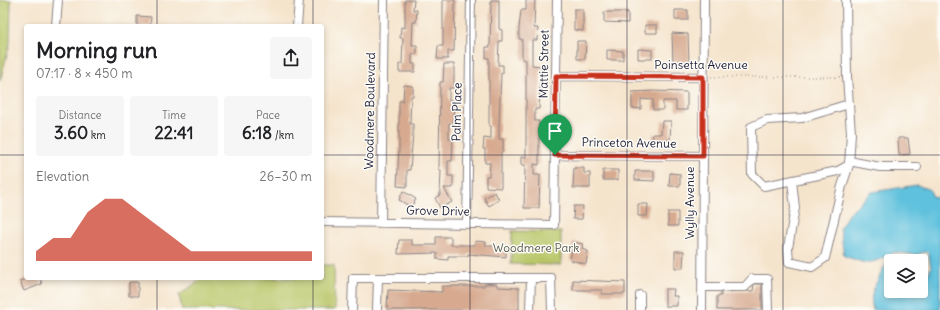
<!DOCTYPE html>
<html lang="en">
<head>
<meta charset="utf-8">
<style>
  body { margin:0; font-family:Delius,sans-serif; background:#f6f6f6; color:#202124; height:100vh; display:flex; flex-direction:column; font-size:15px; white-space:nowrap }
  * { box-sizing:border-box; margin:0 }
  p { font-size:13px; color:#757577 }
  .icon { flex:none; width:22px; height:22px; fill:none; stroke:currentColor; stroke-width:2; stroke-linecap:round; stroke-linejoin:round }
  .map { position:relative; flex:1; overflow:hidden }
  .details { position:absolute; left:24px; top:24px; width:300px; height:256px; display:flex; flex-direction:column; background:#fff; border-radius:4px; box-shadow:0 2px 6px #0003 }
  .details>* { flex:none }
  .fabs { position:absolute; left:884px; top:254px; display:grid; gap:8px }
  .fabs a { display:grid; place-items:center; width:44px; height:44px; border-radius:4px; background:#fff; box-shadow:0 2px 6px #0003; font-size:20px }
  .pin { position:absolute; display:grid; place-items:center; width:34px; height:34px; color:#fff; margin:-41px -17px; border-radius:50% 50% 50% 0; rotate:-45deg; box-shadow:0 0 4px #0007 }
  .pin .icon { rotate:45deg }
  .round { display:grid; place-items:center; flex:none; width:42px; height:42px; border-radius:4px; background:#f6f6f6 }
  .headline { display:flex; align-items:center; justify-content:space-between; height:68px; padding:0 12px }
  h1 { font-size:22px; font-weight:700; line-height:30px }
  .stats { display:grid; grid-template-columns:repeat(3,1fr); gap:6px; height:68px; padding:4px 12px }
  .stats div { display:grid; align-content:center; border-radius:4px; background:#f6f6f6; text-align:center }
  .stats b { font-size:17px; font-weight:700 }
  .stats small { font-size:11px; font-weight:400 }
  .stats p { font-size:11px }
  .chart { height:112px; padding:8px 12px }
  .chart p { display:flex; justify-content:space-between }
  .chart svg { width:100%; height:72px; margin-top:4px; fill:#c8321e; opacity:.7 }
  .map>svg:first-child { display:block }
  .green { fill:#b9c668; stroke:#6e7452 }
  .water { fill:#5ec1dd; stroke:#40728c }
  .building { fill:#d7aa90 }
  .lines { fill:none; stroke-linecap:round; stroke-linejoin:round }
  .minor-casing { stroke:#8c8384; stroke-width:10 }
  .path { stroke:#8c8384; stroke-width:1; stroke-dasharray:1 3; stroke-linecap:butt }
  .minor { stroke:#fff; stroke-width:8 }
  .route-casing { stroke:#fff; stroke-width:8 }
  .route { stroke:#c8321e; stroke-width:5 }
  .grid { fill:none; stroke:#22223b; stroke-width:1; stroke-opacity:0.55 }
  .labels { text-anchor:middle; stroke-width:3; stroke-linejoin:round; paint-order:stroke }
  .street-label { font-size:12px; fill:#22223b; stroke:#fdfcf7 }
  .park-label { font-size:12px; fill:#575b4b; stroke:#fdfcf7 }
</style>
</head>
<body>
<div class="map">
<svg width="940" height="310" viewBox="0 0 940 310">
  <rect width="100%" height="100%" fill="#fdfcf7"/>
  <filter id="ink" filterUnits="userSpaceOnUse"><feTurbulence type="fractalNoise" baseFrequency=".025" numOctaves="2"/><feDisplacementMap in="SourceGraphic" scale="8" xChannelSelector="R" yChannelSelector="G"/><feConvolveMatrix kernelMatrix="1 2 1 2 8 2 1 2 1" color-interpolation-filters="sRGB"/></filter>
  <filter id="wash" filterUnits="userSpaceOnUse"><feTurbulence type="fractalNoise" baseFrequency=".012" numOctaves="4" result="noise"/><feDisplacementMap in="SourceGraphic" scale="16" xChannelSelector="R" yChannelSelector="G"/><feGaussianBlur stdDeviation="0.9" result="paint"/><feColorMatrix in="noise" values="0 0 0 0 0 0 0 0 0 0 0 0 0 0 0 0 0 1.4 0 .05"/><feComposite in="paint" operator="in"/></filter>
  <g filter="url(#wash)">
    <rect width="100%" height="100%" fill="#f5e4cc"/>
    <path class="green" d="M0,0H11L10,43L0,81Z
      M512,231L561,232V265L511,264Z
      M322,265H334L335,310H182L179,295L203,278H322Z"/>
    <path class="water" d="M917,185L930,190L933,198L940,197V310H873C868,291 877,284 884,267L891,266V291H921V274L924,276L929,273L931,267L928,252H924L916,255L895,252L876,261L865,263L844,256L840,228L849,213L872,192Z"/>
    <g id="blocks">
      <path class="building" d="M405,0H414L413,10H417L416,22H413L412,45H417V54H412V64H415V72H399V64H402L403,38H400L401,27L405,28Z
        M443,0H455L454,51H448V59H437L438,46H443Z
        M491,0H499V29L502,30V41H499L498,65H503V73H501L499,125V139H503V152H501V188L486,187V176H489L490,163H485V149H483L484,138L491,139V126H489V58H486V47H490Z
        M526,0H535L534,28H538L537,40H532V65L541,66L539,109H535V121H539V165L534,164V175H540L539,208H524L525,165H521V157H526V60L522,59V39H519V28L521,10H526Z
        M574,9H583V31L574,30Z
        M675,10H688V20H675Z
        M604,12H628V23L604,22Z
        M137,16L151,17L150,26H137Z
        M645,25H657V33H645Z
        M672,33L688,34L689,63H673Z
        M577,41H586L585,59H577Z
        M638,49L652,50V59H638Z
        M607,50L623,51V60H607Z
        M444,64H454V88H449V101H454L453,124L449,123V139H453L452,161H448V176H453V188H444L452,202L440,208L435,198L440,195L441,170H439L440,82H443Z
        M404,85L413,86V96H411L410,124H413V133L410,170H407V187L397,186L399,149V101H403Z
        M653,91L687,92V110H676V101H663V110H653V100L641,99V109L632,108V92Z
        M662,121H671L670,140H652L653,134H661Z
        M898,138H908L910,154L899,155Z
        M574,168H584V173H590V188H573Z
        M603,170H618V180H603Z
        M635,171H654V181L635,180Z
        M670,173L680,174V186H669Z
        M403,191L416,199L411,207L399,200Z
        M495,192L499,200L489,206L484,198Z
        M638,204H648L647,216H638Z
        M574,206H583L582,219H573Z
        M668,212H678V226H668Z
        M436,237H451V245H475V241L486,242V246H506V257L468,254V256H448V260L437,259V253L398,254L399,240H412V245H436Z
        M573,242L583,244L582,249L588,251L586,264L570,260Z
        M675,251H684L683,268H675Z
        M27,278H40L42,284L24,291L20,281Z
        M573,280L625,282V294H601L602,290H573Z
        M129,282H138V296H129Z
        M485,284H497V287L519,288V310H387L388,290L442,292V286H484Z
        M754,284H762V310H717V296H721V292L753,291Z
        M665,289H674L673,296H677V306H665Z"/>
    </g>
  </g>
  <g filter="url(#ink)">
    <use href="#blocks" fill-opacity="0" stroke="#8c8384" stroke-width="1"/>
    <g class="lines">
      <defs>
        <path id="minor" d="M56,26L58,0
          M297,26L299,0
          M556,76L703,77
          M849,104L802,118L767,120L751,127L752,174L764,186L838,171L849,165
          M555,155L703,156
          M849,161L880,167H917
          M792,181L795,208L788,248L789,262L812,267L825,258L842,186L849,165L851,133L847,77L846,0
          M322,222L554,225L557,0
          M381,223L384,0
          M467,224L471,0
          M702,287H745L752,279H767L768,310
          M352,310L353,278H551L552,310
          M377,310L378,278
          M530,310L531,278
          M640,310V295
          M702,310L704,0"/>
      </defs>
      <use href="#minor" class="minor-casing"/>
      <path class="path" d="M711,77H840"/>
      <use href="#minor" class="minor"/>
    </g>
  </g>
  <g class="lines" filter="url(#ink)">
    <defs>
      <path id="route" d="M556,76L703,77V156L555,155Z"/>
    </defs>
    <use href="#route" class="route-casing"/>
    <use href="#route" class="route"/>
  </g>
  <path class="grid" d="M157,0V26M313,0V26M470,0V310M627,0V310M783,0V310M0,155H26M322,155H940M157,278V310M313,278V310"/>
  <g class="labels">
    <g class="street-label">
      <text transform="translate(544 64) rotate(-89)" y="4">Mattie Street</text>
      <text x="701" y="69">Poinsetta Avenue</text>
      <text transform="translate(370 111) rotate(-89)" y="4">Woodmere Boulevard</text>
      <text transform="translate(457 112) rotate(-89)" y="4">Palm Place</text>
      <text transform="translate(629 143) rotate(1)" y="4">Princeton Avenue</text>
      <text transform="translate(690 203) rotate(-90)" y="4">Wylly Avenue</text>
      <text transform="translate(438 211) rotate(1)" y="4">Grove Drive</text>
    </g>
    <g class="park-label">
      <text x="536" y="252">Woodmere Park</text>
    </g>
  </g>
</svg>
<div class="fabs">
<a><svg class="icon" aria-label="layers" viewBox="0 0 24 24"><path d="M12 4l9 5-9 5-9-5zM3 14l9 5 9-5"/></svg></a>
</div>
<div class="pin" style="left:555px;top:155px;background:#1e9e55"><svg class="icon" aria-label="arrive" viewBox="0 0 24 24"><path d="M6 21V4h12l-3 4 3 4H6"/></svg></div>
<section class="details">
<div class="headline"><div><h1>Morning run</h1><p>07:17 · 8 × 450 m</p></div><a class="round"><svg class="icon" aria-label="share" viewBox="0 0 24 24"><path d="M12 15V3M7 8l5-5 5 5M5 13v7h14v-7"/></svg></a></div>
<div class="stats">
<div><p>Distance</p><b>3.60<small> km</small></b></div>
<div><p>Time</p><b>22:41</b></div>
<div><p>Pace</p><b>6:18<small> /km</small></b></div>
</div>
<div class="chart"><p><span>Elevation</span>26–30 m</p>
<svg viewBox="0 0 160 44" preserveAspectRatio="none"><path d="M0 44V38L10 30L20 30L30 14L40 6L50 6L60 14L70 22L80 30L90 38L100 38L110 38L120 38L130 38L140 38L150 38L160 38V44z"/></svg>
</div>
</section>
</div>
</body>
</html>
